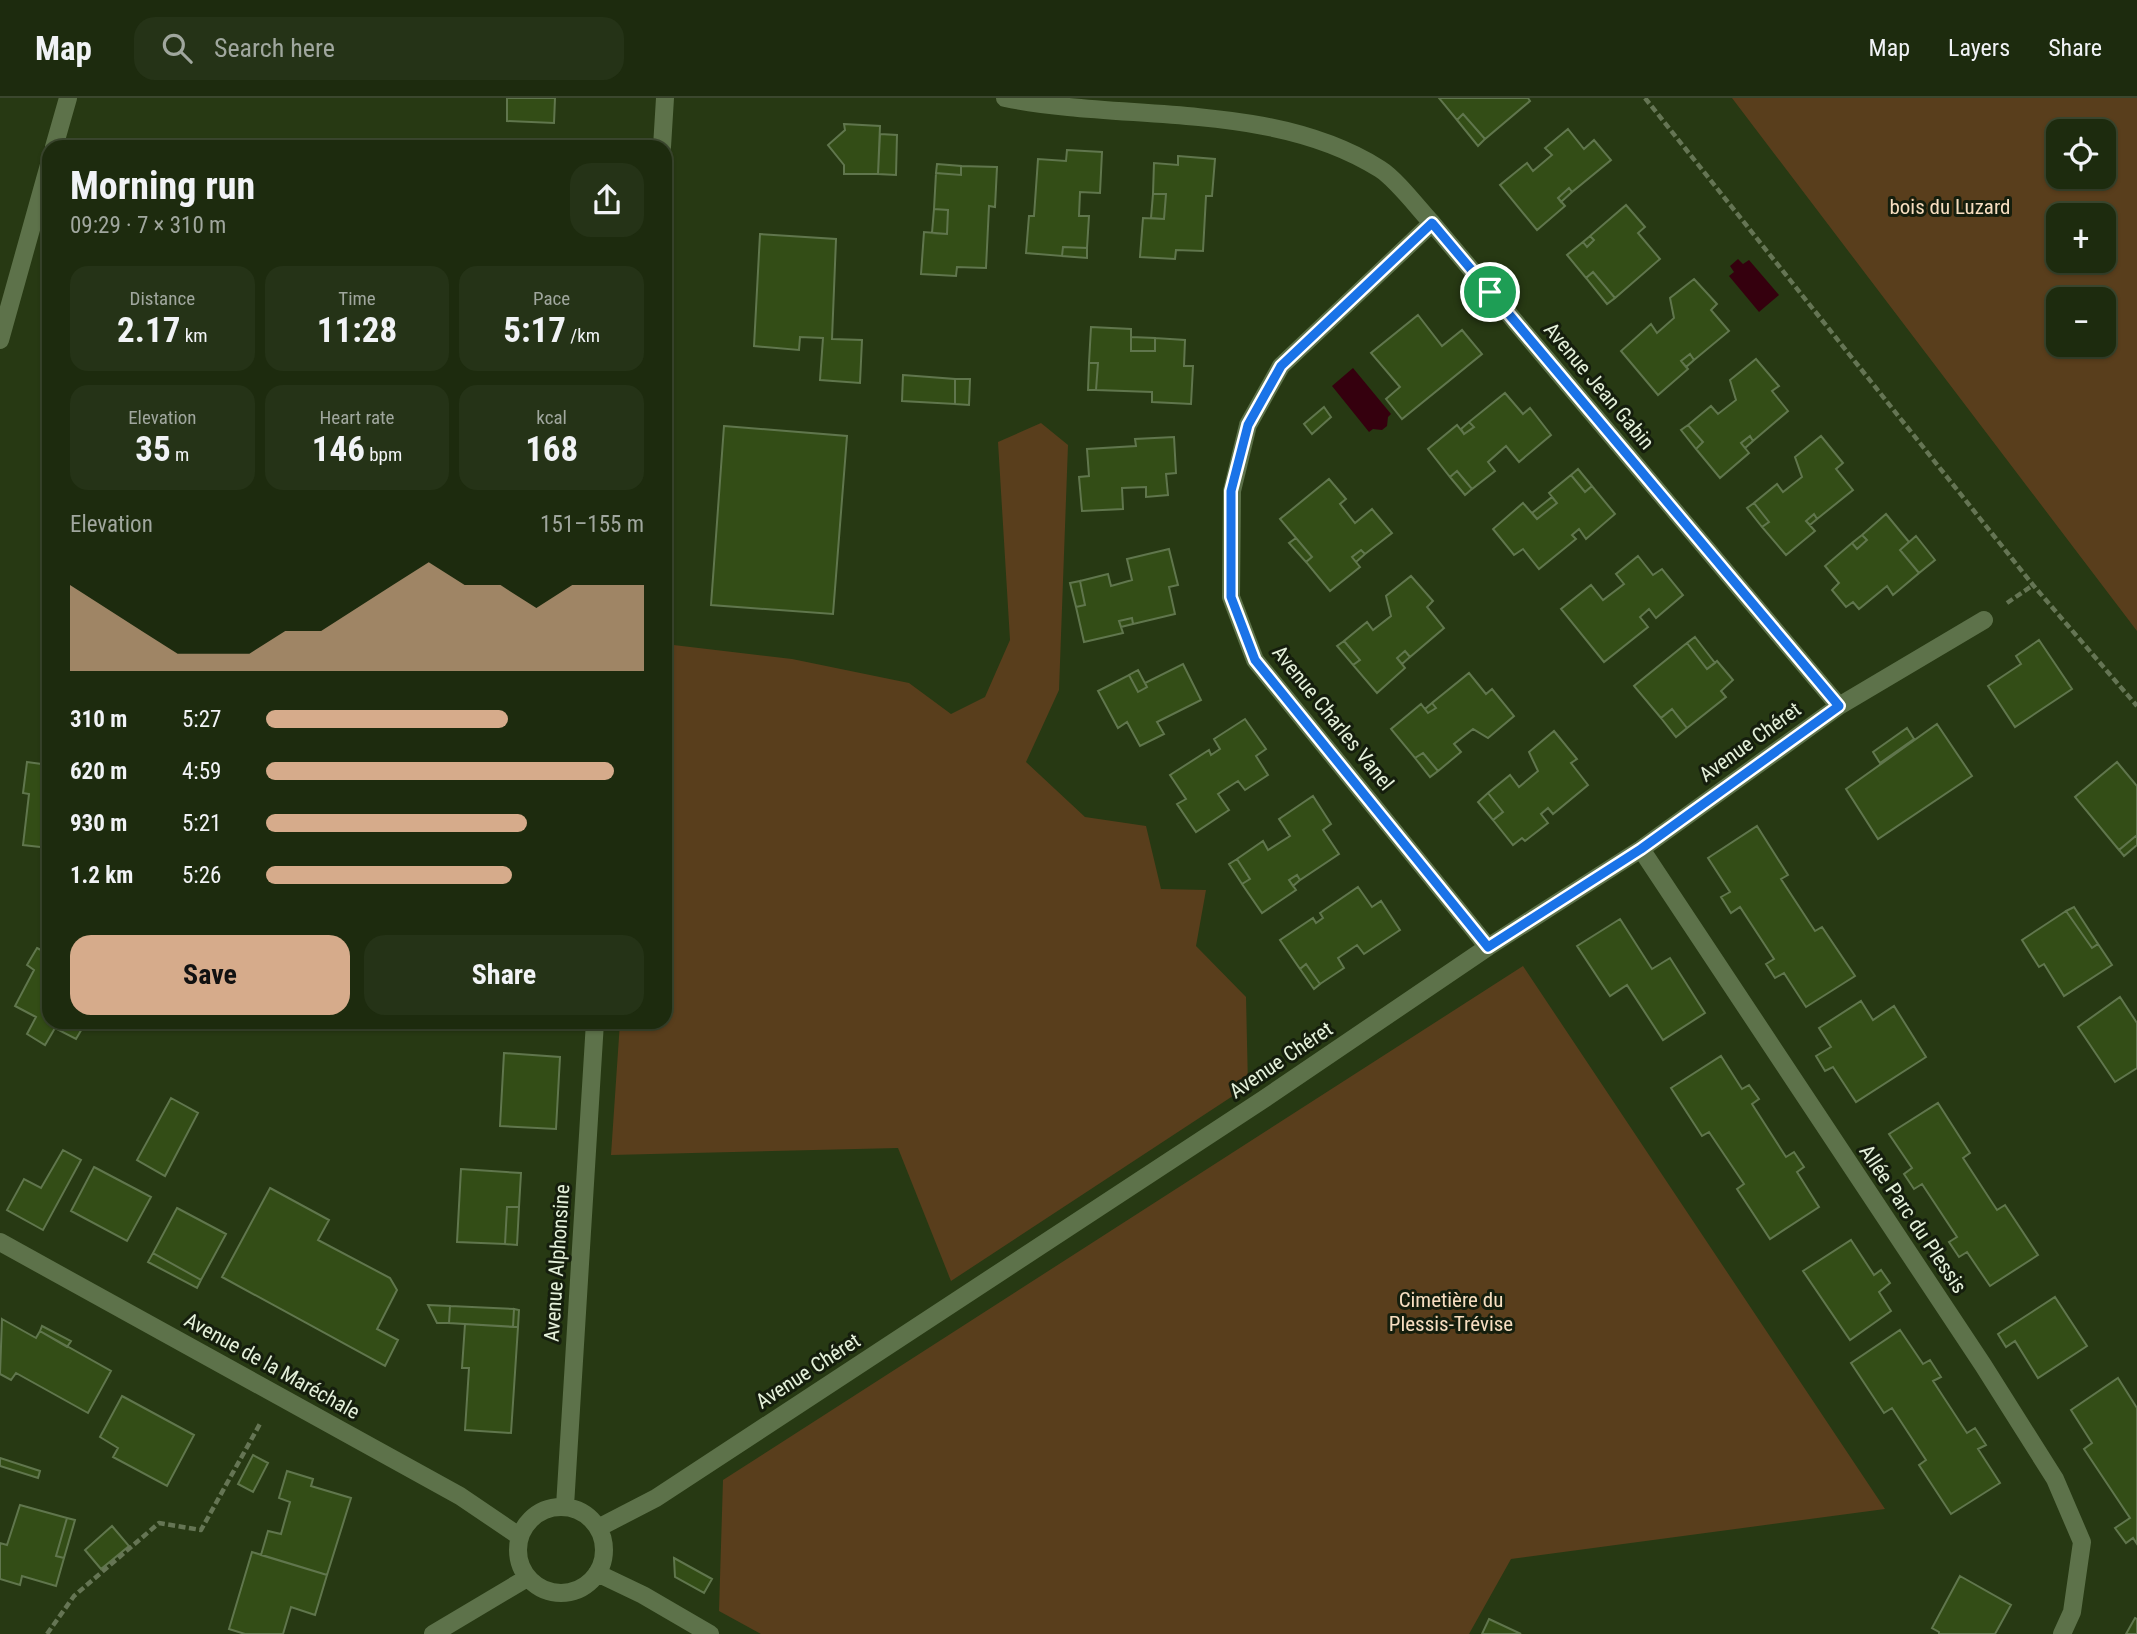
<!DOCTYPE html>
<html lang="en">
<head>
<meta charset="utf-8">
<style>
  body { margin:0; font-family:"Roboto Condensed",sans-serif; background:#253317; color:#f1f3f6; height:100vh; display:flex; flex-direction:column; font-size:26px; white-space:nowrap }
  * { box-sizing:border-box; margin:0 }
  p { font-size:23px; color:#a0a79e }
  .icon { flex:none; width:38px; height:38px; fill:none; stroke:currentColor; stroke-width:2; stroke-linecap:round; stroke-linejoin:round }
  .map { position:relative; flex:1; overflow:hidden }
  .details { position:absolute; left:42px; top:42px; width:630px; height:889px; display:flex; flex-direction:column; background:#1d2b0e; border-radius:21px; box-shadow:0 2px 5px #0004,0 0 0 2px #3b472e }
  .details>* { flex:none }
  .tools { position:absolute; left:2046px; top:21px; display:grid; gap:14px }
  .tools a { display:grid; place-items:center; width:70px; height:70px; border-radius:14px; background:#1d2b0e; box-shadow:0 2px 5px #0004,0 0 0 2px #3b472e; font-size:35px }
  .pin { position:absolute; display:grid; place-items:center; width:60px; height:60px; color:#fff; margin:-30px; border:4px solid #fff; border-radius:50%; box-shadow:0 2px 7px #0007 }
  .round { display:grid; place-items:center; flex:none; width:74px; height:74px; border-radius:21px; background:#253317 }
  .head { display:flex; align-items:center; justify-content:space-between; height:119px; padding:0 28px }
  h1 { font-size:38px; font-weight:700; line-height:52px }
  .metrics { display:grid; grid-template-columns:repeat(3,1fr); gap:10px; height:119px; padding:7px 28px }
  .metrics div { display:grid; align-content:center; border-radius:18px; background:#253317; text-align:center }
  .metrics b { font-size:35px; font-weight:700 }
  .metrics small { font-size:19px; font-weight:400 }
  .metrics p { font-size:19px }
  .chart { height:196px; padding:14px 28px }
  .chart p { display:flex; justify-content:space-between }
  .chart svg { width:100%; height:126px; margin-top:7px; fill:#d6ab8b; opacity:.7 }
  .cta { display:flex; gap:14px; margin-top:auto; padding:14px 28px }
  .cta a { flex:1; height:80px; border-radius:21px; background:#d6ab8b; color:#111; font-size:28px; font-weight:700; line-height:80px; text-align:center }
  .cta a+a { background:#253317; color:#f1f3f6 }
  ul { padding:0 28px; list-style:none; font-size:23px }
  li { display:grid; grid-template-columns:112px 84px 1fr; align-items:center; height:52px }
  li i { height:18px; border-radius:9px; background:#d6ab8b }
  header { display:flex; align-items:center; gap:42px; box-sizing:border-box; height:98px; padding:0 35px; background:#1d2b0e; border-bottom:2px solid #3b472e }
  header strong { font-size:33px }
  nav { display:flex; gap:38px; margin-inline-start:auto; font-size:24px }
  .search { width:490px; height:63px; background:#253317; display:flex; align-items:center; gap:18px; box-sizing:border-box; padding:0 24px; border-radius:21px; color:#a0a79e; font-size:26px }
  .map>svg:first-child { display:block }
  .green { fill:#593e1c; fill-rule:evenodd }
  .water { fill:#35000e }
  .building { fill:#334d16; stroke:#60764d; stroke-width:2 }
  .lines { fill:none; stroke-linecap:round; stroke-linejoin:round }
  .path { stroke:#657554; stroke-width:4.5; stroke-dasharray:7 3.5; stroke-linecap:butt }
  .minor { stroke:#5d724a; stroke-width:18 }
  .route-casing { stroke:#fff; stroke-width:14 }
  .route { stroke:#1a73e8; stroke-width:9 }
  .labels { text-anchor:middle; stroke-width:6; stroke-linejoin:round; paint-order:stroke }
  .park-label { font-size:21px; fill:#f7dec1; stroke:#151e0d }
  .street-label { font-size:21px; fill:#e4f0da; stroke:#151e0d }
</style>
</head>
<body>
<header>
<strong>Map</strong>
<div class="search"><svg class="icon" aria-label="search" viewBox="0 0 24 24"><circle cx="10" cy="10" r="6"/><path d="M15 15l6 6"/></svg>Search here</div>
<nav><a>Map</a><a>Layers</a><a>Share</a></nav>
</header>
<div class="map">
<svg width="2137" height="1536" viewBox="0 0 2137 1536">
  <rect width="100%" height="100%" fill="#273913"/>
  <path class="green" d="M1732,0H2137V533ZM2058,33H2104V79H2058ZM2058,117H2104V163H2058ZM2058,201H2104V247H2058Z
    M1041,325L1068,347L1059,592L1026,664L1085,719L1146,728L1161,791L1206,792L1196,848L1246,899L1248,988L951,1183L898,1050L611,1057L620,924H665V546L792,561L909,585L951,616L985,599L1010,542L998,344Z
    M1523,868L1885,1411L1511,1461L1469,1536H761L719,1513L723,1382Z"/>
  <path class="water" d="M1738,161L1743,166L1749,162L1779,197L1759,214L1729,178L1734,174L1730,168Z
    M1353,270L1391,316L1388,319L1387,328L1382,332L1373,331L1369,334L1332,288Z"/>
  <path class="building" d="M507,0H555L554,25L507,23Z
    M1439,0H1528L1530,3L1485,41L1463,16L1457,22Z
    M1463,16L1485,41L1478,48L1457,22Z
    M844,26L880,28L878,76H844V67L828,47L845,32Z
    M1568,31L1584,51L1594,42L1611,62L1572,94L1569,90L1558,100L1565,108L1537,132L1500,87L1527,65L1533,73L1552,57L1545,50Z
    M880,36L897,37L896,77L878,76Z
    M1067,52L1102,54L1100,95L1080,94L1079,118H1089L1087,150L1063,149L1062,158L1026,155L1029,118H1034L1038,61L1066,63Z
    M1178,58L1215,61L1212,98H1206L1203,153L1176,152L1175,161L1140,159L1143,120L1164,121L1166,96H1153L1154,65L1178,67Z
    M937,66L961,68V77L936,75Z
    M961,68L997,69L995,109L989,108L986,170L957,169L956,178L921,176L924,134L947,136L948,112L934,111L936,75L961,77Z
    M1569,90L1572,94L1561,104L1558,100Z
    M1153,96H1166L1164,121L1151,120Z
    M1626,107L1645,129L1638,135L1660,161L1615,200L1593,174L1586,180L1567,157L1583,144L1587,149L1594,142L1590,138Z
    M934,111L948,112L947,136L932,135Z
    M760,136L836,141L832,241L862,242L860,285L820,282L823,240L800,239L799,252L754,248Z
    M1590,138L1594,142L1587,149L1583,144Z
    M1063,149L1087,150V160L1062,158Z
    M1593,174L1615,200L1607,206L1586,180Z
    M1694,181L1717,206L1711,212L1729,233L1694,262L1690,256L1681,263L1688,271L1658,297L1621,253L1651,226L1657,235L1674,220L1670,200Z
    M1418,217L1442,248L1462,232L1482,256L1402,321L1386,301L1400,289L1371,255Z
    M1091,229L1131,231V253H1155V240L1185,242L1184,268H1193L1191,306L1152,304V294L1096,292L1098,265H1089Z
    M1131,239L1155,240V253H1131Z
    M1690,256L1694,262L1686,269L1681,263Z
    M1756,261L1779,288L1772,293L1788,313L1753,343L1750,338L1741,345L1749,355L1720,380L1696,351L1703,344L1688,327L1711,308L1718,316L1736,302L1730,282Z
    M1089,265H1098L1096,292H1088Z
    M903,277L955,281V306L902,303Z
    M955,281H970L969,307L955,306Z
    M1505,295L1523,316L1530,310L1551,337L1519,364L1506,348L1488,364L1495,373L1472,391L1457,373L1450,379L1428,351L1457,327L1464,336L1474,329L1469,324Z
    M1324,309L1331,319L1312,336L1304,326Z
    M1469,324L1474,329L1464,336L1461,331Z
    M1688,327L1703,344L1696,351L1681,332Z
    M724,328L847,338L833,516L711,507Z
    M1750,338L1753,343L1745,350L1741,345Z
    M1821,338L1843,365L1836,371L1853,392L1817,421L1814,416L1806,423L1815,433L1786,457L1762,429L1769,424L1754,405L1777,386L1783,394L1802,379L1795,359Z
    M1174,339L1176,375L1166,376L1168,397L1146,399V389L1122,390L1123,411L1082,413L1079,379L1089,378L1087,351L1136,348L1135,341Z
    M1578,371L1592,388L1585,394L1571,377Z
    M1457,373L1472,391L1465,397L1450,379Z
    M1571,377L1585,394L1592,388L1615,416L1586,441L1579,431L1572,437L1576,441L1539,471L1523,451L1514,457L1493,431L1523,405L1537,421L1557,405L1549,395Z
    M1329,381L1346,401L1340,406L1355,425L1372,411L1392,435L1365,456L1361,452L1352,459L1360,469L1330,493L1306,464L1312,459L1280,421Z
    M1552,399L1557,405L1537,421L1532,415Z
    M1754,405L1769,424L1762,429L1747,410Z
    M1814,416L1817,421L1810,427L1806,423Z
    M1886,416L1909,444L1900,452L1919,475L1893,497L1887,488L1859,511L1853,504L1846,509L1832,492L1839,485L1825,468L1852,445L1857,451L1867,442L1862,437Z
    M1862,437L1867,442L1857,451L1852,445Z
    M1916,438L1935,462L1919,475L1900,452Z
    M1296,440L1312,459L1306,464L1289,445Z
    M1169,451L1178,487L1169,489L1175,516L1133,526L1132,520L1119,523L1123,535L1084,544L1076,509L1085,507L1080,483L1108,476L1111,488L1132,482L1127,461Z
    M1361,452L1365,456L1356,464L1352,459Z
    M1638,458L1653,477L1662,471L1683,497L1656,520L1649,511L1640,519L1648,529L1604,564L1561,511L1591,487L1603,502L1624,486L1616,476Z
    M1411,478L1433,503L1427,509L1444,530L1410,559L1405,553L1397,560L1405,570L1377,595L1353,567L1360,562L1344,543L1367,524L1373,532L1391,518L1386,498Z
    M1080,483L1085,507L1076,509L1070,485Z
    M1132,520L1133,526L1121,529L1119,523Z
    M1695,539L1715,565L1707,571L1687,545Z
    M2039,542L2072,591L2015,629L1988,588L2021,566L2016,558Z
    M1344,543L1360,562L1353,567L1337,548Z
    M1687,545L1707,571L1717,563L1733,582L1721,593L1726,599L1687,630L1672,611L1661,620L1634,588Z
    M1405,553L1410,559L1402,566L1397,560Z
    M1183,566L1201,602L1157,624L1164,636L1140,648L1127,624L1118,630L1098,593L1129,577L1138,594L1147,589L1145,585Z
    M1138,572L1147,589L1138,594L1129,577Z
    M1469,575L1486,596L1492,591L1514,618L1488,640L1473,631L1454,646L1461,654L1438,673L1423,655L1415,660L1391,631L1421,606L1428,615L1436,610L1432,605Z
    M1432,605L1436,610L1428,615L1425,611Z
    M1672,611L1687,630L1676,639L1661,620Z
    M1245,621L1266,651L1256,658L1268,677L1245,692L1238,683L1218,696L1229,712L1196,734L1177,706L1186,701L1170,677L1209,652L1211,657L1220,651L1214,641Z
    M1937,626L1972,678L1878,741L1846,691Z
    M1907,630L1914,641L1880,665L1873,654Z
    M1554,633L1577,661L1571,665L1588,687L1553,716L1548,710L1541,716L1548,725L1525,743L1522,740L1513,747L1493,722L1503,714L1488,695L1510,677L1519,689L1538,673L1529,654Z
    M1423,655L1438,673L1430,679L1415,660Z
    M27,664L49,667V750L23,747L29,696L23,695Z
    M2117,664L2137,688V737L2119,752L2075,699Z
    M1488,695L1503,714L1493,722L1478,704Z
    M1313,698L1331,726L1323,732L1339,756L1300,782L1297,777L1289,782L1296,792L1262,815L1242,786L1250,781L1237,761L1263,743L1268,752L1290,738L1279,721Z
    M1757,728L1788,777L1781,781L1815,833L1822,829L1855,878L1806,909L1784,875L1775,880L1766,866L1774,861L1740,809L1731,815L1721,799L1730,794L1708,760Z
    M2137,737V747L2124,758L2119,752Z
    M1237,761L1250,781L1242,786L1229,766Z
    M1297,777L1300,782L1293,788L1289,782Z
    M1358,789L1372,809L1381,803L1400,832L1364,856L1357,847L1338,860L1344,870L1320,886L1306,866L1300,871L1280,842L1313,820L1316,825L1323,820L1320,815Z
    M2074,809L2098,846L2092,850L2066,813Z
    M2066,813L2092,850L2098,846L2112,867L2064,898L2044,866L2039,869L2022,842Z
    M1620,821L1652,871L1670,860L1705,915L1663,942L1627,887L1610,898L1577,848Z
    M37,850L49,856V924H86L76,941L55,930L45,947L27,936L36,919L15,908L34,872L27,867Z
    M1306,866L1320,886L1314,891L1300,871Z
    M2120,899L2137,925V970L2115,984L2078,929Z
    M1861,903L1873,922L1894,908L1926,959L1856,1004L1833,969L1825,973L1816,958L1831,949L1819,930Z
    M448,924H524V930L448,927Z
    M504,955L560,959L556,1031L500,1028Z
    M1721,958L1742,991L1749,987L1759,1001L1752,1006L1786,1059L1794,1054L1804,1069L1797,1074L1819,1109L1770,1141L1737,1091L1744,1086L1709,1034L1702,1038L1671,990Z
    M171,1000L198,1015L165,1078L137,1062Z
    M1938,1005L1970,1055L1963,1060L1997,1112L2005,1107L2038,1157L1990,1188L1967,1154L1959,1159L1949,1144L1957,1139L1922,1086L1914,1091L1904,1076L1912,1070L1889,1036Z
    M63,1052L81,1062L43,1132L7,1112L24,1081L41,1090Z
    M94,1069L151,1099L127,1143L71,1113Z
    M461,1071L521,1075L519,1109H507L505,1146L457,1144Z
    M270,1090L329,1122L318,1142L390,1180L397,1192L377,1231L398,1242L385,1268L222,1179Z
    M507,1109H519L517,1147L505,1146Z
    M177,1110L226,1136L201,1182L153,1155Z
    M1851,1142L1874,1177L1881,1172L1890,1185L1879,1194L1891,1213L1850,1242L1803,1173Z
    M153,1155L201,1182L197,1190L148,1164Z
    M2055,1199L2087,1248L2038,1280L2015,1243L2006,1249L1998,1236Z
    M428,1207L450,1208L449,1225H437Z
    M450,1208L514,1211L513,1229L449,1225Z
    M514,1211L519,1212L518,1229H513Z
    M2,1221L36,1240L40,1233L111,1273L88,1315L16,1275L11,1282L0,1276Z
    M465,1226L518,1229L511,1335L465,1332L469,1270H462Z
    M42,1228L71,1243L67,1249L40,1233Z
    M1900,1232L1923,1266L1930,1262L1941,1279L1933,1283L1967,1335L1975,1330L1986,1347L1978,1351L2000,1385L1951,1416L1919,1367L1926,1362L1892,1310L1884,1315L1851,1265Z
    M2118,1280L2137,1310V1446L2133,1440L2126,1445L2115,1430L2130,1420L2084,1351L2092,1345L2071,1312Z
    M122,1298L194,1337L167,1388L113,1359L118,1350L100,1339Z
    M253,1357L268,1365L253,1394L238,1386Z
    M0,1360L40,1373L38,1380L0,1368Z
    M287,1373L313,1381L311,1388L351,1400L327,1477L261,1457L268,1433L281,1436L290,1404L279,1400Z
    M20,1407L67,1420L56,1458L64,1460L56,1488L22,1478L20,1487L0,1481V1445L7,1447Z
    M67,1420L75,1422L64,1460L56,1458Z
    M112,1428L129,1448L101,1471L85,1452Z
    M252,1454L327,1477L315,1517L291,1509L283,1536H245L229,1531Z
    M674,1460L712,1481L704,1495L675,1479Z
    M1960,1478L2011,1507L1995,1536H1939V1534L1932,1530Z
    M2135,1520L2137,1521V1536H2126Z
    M1489,1521L1521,1536H1482Z"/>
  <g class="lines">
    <path class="path" d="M1645,0L2033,487L2137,608
      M2007,505L2033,487
      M47,1536L74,1498L159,1425L201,1432L261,1324"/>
    <path class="minor" d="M1005,0C1126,24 1273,3 1380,71C1396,81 1418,110 1432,125L1839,608
      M54,49L68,0
      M662,49L665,0
      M1432,125L1281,268L1248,327L1232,393L1231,499L1255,562L1488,849
      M0,242L49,67
      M1641,751L1983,1267L2055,1381L2082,1444L2072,1514L2062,1536
      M0,1144L460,1398L519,1438
      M565,1408L595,924
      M518 1452a43 43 0 1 1 86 0a43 43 0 1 1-86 0Z
      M598,1430L656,1400L1264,1001L1488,849L1641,751L1839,608L1984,522
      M597,1475L643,1497L710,1536
      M433,1536L527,1480"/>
  </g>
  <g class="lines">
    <defs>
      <path id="route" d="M1432,125L1839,608L1641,751L1488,849L1255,562L1231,499V393L1248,327L1281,268Z"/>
    </defs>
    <use href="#route" class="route-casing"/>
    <use href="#route" class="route"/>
  </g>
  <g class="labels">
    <g class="park-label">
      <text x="1950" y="116">bois du Luzard</text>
      <text x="1451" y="1209">Cimetière du<tspan x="1451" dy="24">Plessis-Trévise</tspan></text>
    </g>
    <g class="street-label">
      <text transform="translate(1599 288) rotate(50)" y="7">Avenue Jean Gabin</text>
      <text transform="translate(1333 620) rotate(51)" y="7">Avenue Charles Vanel</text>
      <text transform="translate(1750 644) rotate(-36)" y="7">Avenue Chéret</text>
      <text transform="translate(1281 962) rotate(-34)" y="7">Avenue Chéret</text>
      <text transform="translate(1913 1121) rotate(56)" y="7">Allée Parc du Plessis</text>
      <text transform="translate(557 1165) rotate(-86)" y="7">Avenue Alphonsine</text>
      <text transform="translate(272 1268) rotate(29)" y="7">Avenue de la Maréchale</text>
      <text transform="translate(808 1273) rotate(-33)" y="7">Avenue Chéret</text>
    </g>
  </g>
</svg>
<div class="tools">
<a><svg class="icon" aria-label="locate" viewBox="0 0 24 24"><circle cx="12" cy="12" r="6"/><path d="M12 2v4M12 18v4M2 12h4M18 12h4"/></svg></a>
<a>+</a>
<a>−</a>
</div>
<div class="pin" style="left:1490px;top:194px;background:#1e9e55"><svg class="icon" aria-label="arrive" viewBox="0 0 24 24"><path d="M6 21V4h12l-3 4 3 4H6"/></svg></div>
<section class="details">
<div class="head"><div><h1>Morning run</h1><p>09:29 · 7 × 310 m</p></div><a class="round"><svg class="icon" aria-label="share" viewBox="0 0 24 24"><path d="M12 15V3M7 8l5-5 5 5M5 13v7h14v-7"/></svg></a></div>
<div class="metrics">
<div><p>Distance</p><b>2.17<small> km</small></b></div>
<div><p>Time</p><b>11:28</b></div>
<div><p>Pace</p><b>5:17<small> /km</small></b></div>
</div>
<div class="metrics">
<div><p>Elevation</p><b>35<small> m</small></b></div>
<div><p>Heart rate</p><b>146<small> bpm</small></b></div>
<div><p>kcal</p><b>168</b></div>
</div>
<div class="chart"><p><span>Elevation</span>151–155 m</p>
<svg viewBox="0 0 160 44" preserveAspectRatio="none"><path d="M0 44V14L10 22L20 30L30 38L40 38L50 38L60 30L70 30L80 22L90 14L100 6L110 14L120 14L130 22L140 14L150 14L160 14V44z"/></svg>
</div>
<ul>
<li><b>310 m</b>5:27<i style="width:64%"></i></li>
<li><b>620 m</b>4:59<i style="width:92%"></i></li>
<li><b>930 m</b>5:21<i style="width:69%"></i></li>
<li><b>1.2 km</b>5:26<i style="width:65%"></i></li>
</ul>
<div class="cta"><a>Save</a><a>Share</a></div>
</section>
</div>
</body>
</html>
